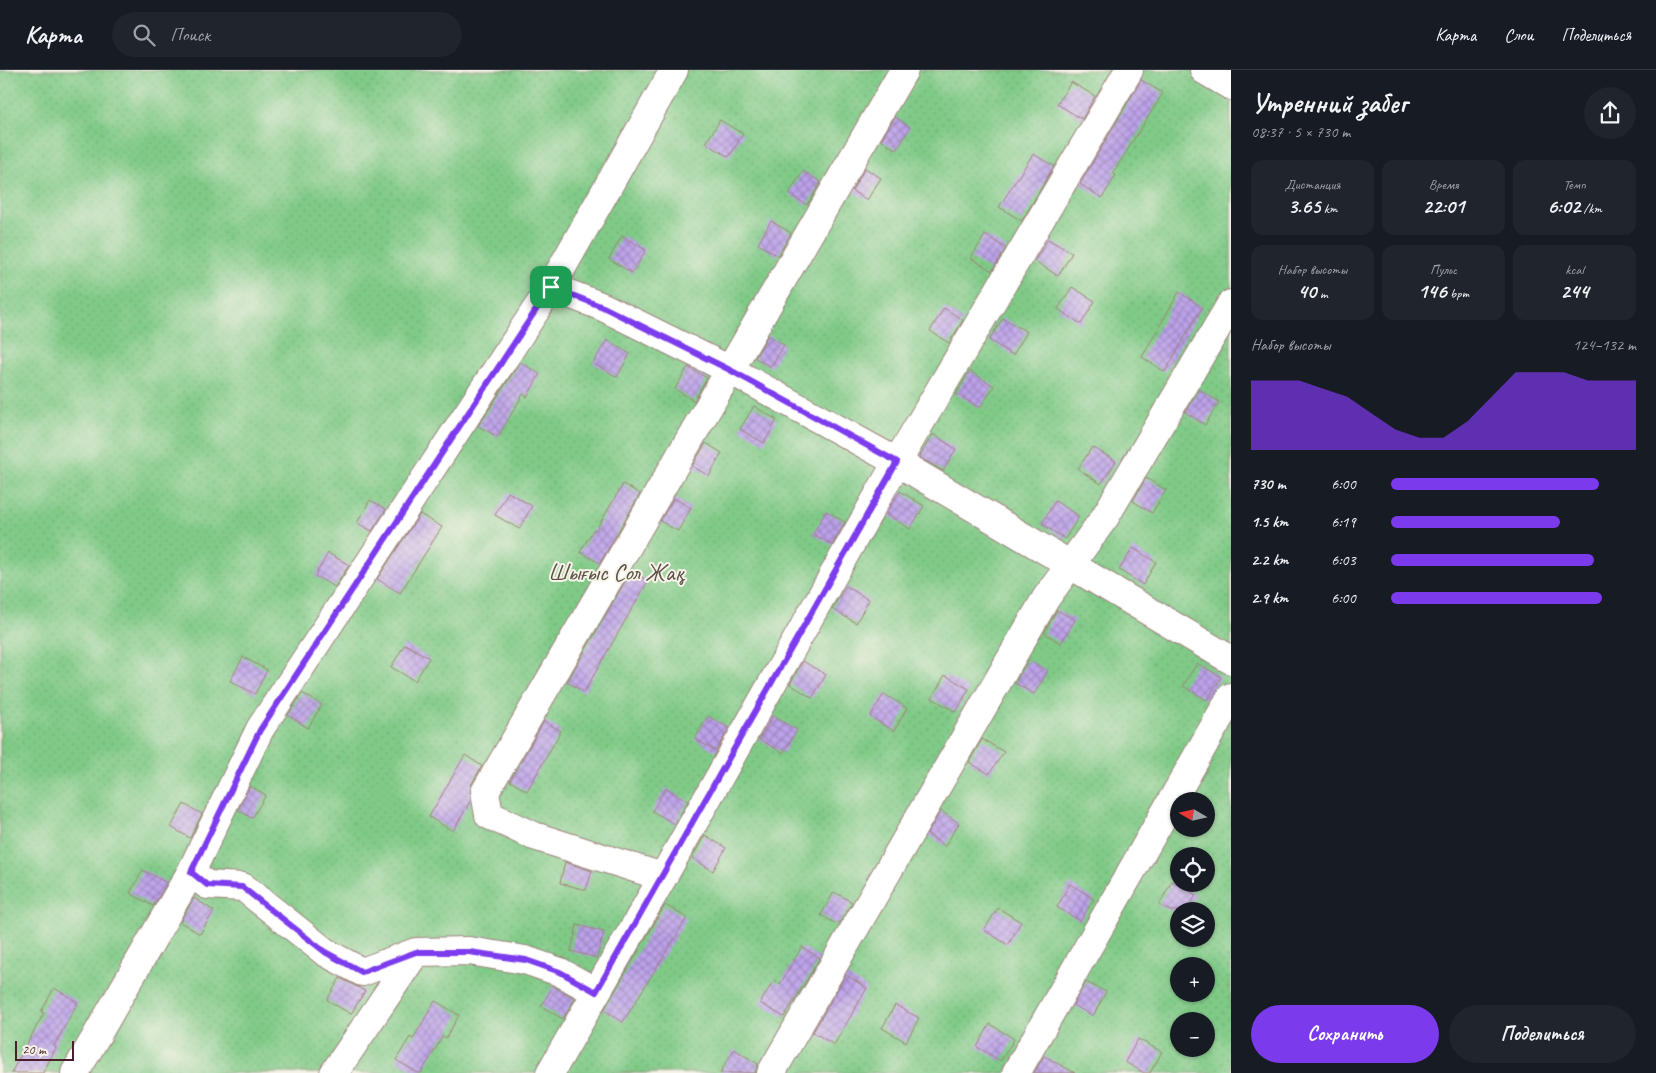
<!DOCTYPE html>
<html lang="ru">
<head>
<meta charset="utf-8">
<style>
  body { margin:0; font-family:Caveat,sans-serif; background:#20242c; color:#f1f3f6; height:100vh; display:flex; flex-direction:column; font-size:19px; white-space:nowrap }
  * { box-sizing:border-box; margin:0 }
  p { font-size:16px; color:#9ea1a6 }
  .icon { flex:none; width:28px; height:28px; fill:none; stroke:currentColor; stroke-width:2; stroke-linecap:round; stroke-linejoin:round }
  .map { position:relative; flex:1; overflow:hidden }
  .side { display:flex; flex-direction:column; background:#171b24; width:425px }
  .side>* { flex:none }
  .needle { width:32px; rotate:279deg }
  .tools { position:absolute; left:1170px; top:722px; display:grid; gap:10px }
  .tools a { display:grid; place-items:center; width:45px; height:45px; border-radius:50%; background:#171b24; box-shadow:0 1px 4px #0004; font-size:25px }
  .scale { position:absolute; left:15px; bottom:12px; width:59px; box-sizing:border-box; padding-left:5px; border:2px solid #4a1f2b; border-top:0; font-size:14px; line-height:18px; white-space:nowrap; color:#4a1f2b; -webkit-text-stroke:4px #f7f3e8; paint-order:stroke }
  .pin { position:absolute; display:grid; place-items:center; width:42px; height:42px; color:#fff; margin:-21px; border-radius:10px; box-shadow:0 2px 8px #0006 }
  .round { display:grid; place-items:center; flex:none; width:52px; height:52px; border-radius:26px; background:#20242c }
  .overview { display:flex; align-items:center; justify-content:space-between; height:85px; padding:0 20px }
  h1 { font-size:28px; font-weight:700; line-height:38px }
  .stats { display:grid; grid-template-columns:repeat(3,1fr); gap:8px; height:85px; padding:5px 20px }
  .stats div { display:grid; align-content:center; border-radius:12px; background:#20242c; text-align:center }
  .stats b { font-size:21px; font-weight:700 }
  .stats small { font-size:14px; font-weight:400 }
  .stats p { font-size:14px }
  .chart { height:140px; padding:10px 20px }
  .chart p { display:flex; justify-content:space-between }
  .chart svg { width:100%; height:90px; margin-top:5px; fill:#7c3aed; opacity:.7 }
  .primary-button { display:flex; gap:10px; margin-top:auto; padding:10px 20px }
  .primary-button a { flex:1; height:58px; border-radius:30px; background:#7c3aed; color:#fff; font-size:20px; font-weight:700; line-height:58px; text-align:center }
  .primary-button a+a { background:#20242c; color:#f1f3f6 }
  ul { padding:0 20px; list-style:none; font-size:16px }
  li { display:grid; grid-template-columns:80px 60px 1fr; align-items:center; height:38px }
  li i { height:12px; border-radius:6px; background:#7c3aed }
  header { display:flex; align-items:center; gap:30px; box-sizing:border-box; height:70px; padding:0 25px; background:#171b24; border-bottom:1px solid #363941 }
  header strong { font-size:24px }
  nav { display:flex; gap:28px; margin-inline-start:auto; font-size:18px }
  .search { width:350px; height:45px; background:#20242c; display:flex; align-items:center; gap:12px; box-sizing:border-box; padding:0 18px; border-radius:28px; color:#9ea1a6; font-size:19px }
  main { display:flex; flex:1; min-height:0 }
  .map>svg:first-child { display:block }
  .garden { fill:url(#garden-dots); stroke:#657459; fill-rule:evenodd }
  .building { fill:url(#building-cross-hatch) }
  .lines { fill:none; stroke-linecap:round; stroke-linejoin:round }
  .minor-casing { stroke:#9e817a; stroke-width:30 }
  .minor { stroke:#fff; stroke-width:28 }
  .route-casing { stroke:#fff; stroke-width:10 }
  .route { stroke:#7c3aed; stroke-width:6 }
  .labels { text-anchor:middle; stroke-width:4; stroke-linejoin:round; paint-order:stroke }
  .park-label { font-size:24px; fill:#5a5247; stroke:#f7f3e8 }
</style>
</head>
<body>
<header>
<strong>Карта</strong>
<div class="search"><svg class="icon" aria-label="search" viewBox="0 0 24 24"><circle cx="10" cy="10" r="6"/><path d="M15 15l6 6"/></svg>Поиск</div>
<nav><a>Карта</a><a>Слои</a><a>Поделиться</a></nav>
</header>
<main>
<div class="map">
<svg width="1231" height="1003" viewBox="0 0 1231 1003">
  <defs>
    <pattern id="garden-dots" width="8" height="8" patternUnits="userSpaceOnUse" patternTransform="scale(1.25)"><rect width="8" height="8" fill="#80ca87"/><path d="M2 2h.1M6 6h.1" fill="none" stroke="#70ad75" stroke-width="1.8" stroke-linecap="round"/></pattern>
    <pattern id="building-cross-hatch" width="8" height="8" patternUnits="userSpaceOnUse" patternTransform="scale(1.25)"><rect width="8" height="8" fill="#bca2ea"/><path d="M0 0l8 8M0 8l8-8" fill="none" stroke="#9b83be"/></pattern>
  </defs>
  <rect width="100%" height="100%" fill="#f7f3e8"/>
  <filter id="ink" filterUnits="userSpaceOnUse"><feTurbulence type="fractalNoise" baseFrequency=".02" numOctaves="2"/><feDisplacementMap in="SourceGraphic" scale="10" xChannelSelector="R" yChannelSelector="G"/><feConvolveMatrix kernelMatrix="1 2 1 2 8 2 1 2 1" color-interpolation-filters="sRGB"/></filter>
  <filter id="wash" filterUnits="userSpaceOnUse"><feTurbulence type="fractalNoise" baseFrequency=".0096" numOctaves="4" result="noise"/><feDisplacementMap in="SourceGraphic" scale="20" xChannelSelector="R" yChannelSelector="G"/><feGaussianBlur stdDeviation="1.12" result="paint"/><feColorMatrix in="noise" values="0 0 0 0 0 0 0 0 0 0 0 0 0 0 0 0 0 1.4 0 .05"/><feComposite in="paint" operator="in"/></filter>
  <g filter="url(#wash)">
    <rect width="100%" height="100%" fill="#f3e3ca"/>
    <path class="garden" d="M0,0H1231V1003H0ZM1179,731H1206V759H1179ZM1179,786H1206V814H1179ZM1179,841H1206V869H1179ZM1179,896H1206V924H1179ZM1179,951H1206V979H1179Z"/>
    <g id="blocks">
      <path class="building" d="M1141,10L1163,23L1113,103L1116,105L1102,128L1080,114Z
        M1071,12L1095,26L1082,49L1057,34Z
        M895,47L910,57L897,80L881,70Z
        M720,50L743,64L729,87L706,73Z
        M1033,84L1054,96L1022,151L999,137Z
        M865,98L881,108L867,130L852,121Z
        M803,101L821,112L807,135L789,124Z
        M771,151L791,163L778,186L758,174Z
        M985,165L1006,178L992,201L971,188Z
        M622,166L646,180L632,203L609,189Z
        M1048,169L1072,183L1058,206L1035,191Z
        M1072,217L1095,231L1081,254L1058,239Z
        M1179,222L1202,237L1165,302L1142,287Z
        M944,238L963,250L949,273L930,261Z
        M1003,248L1027,262L1013,285L989,270Z
        M768,265L784,275L771,297L755,288Z
        M607,270L630,284L617,307L593,293Z
        M520,292L540,304L527,327L523,324L498,367L478,356Z
        M688,297L707,308L694,331L675,319Z
        M970,301L994,316L980,338L956,324Z
        M1199,319L1219,332L1205,355L1185,342Z
        M754,336L777,350L764,373L740,359Z
        M933,364L956,379L943,401L919,387Z
        M706,373L722,383L709,406L692,396Z
        M1092,377L1116,391L1101,414L1078,399Z
        M1146,408L1166,420L1152,443L1133,431Z
        M623,414L640,424L600,493L580,482L594,459L596,460Z
        M900,421L924,436L910,459L886,444Z
        M508,422L532,436L519,459L495,445Z
        M674,428L691,438L678,461L660,451Z
        M370,430L386,439L372,461L357,453Z
        M1055,431L1079,446L1065,469L1042,454Z
        M826,441L845,452L832,475L813,464Z
        M420,444L442,457L400,523L377,509Z
        M1133,478L1156,492L1143,515L1119,500Z
        M328,483L349,495L335,517L315,506Z
        M631,501L648,511L584,622L567,612Z
        M846,516L869,530L856,553L832,539Z
        M1057,540L1075,550L1061,573L1044,563Z
        M405,574L429,588L415,611L391,597Z
        M243,587L267,600L255,624L230,611Z
        M1028,590L1048,601L1034,624L1015,613Z
        M803,591L826,605L812,628L790,614Z
        M1197,593L1221,607L1207,630L1183,616Z
        M945,605L969,619L956,642L932,628Z
        M302,623L322,635L308,658L288,645Z
        M884,624L907,638L894,661L870,647Z
        M708,646L729,658L716,681L695,669Z
        M773,646L797,660L783,683L759,669Z
        M544,651L561,661L527,721L510,711Z
        M982,669L1004,682L989,704L969,692Z
        M465,685L482,696L471,715V730L453,761L429,747Z
        M250,716L266,725L252,748L238,740Z
        M666,718L688,731L675,754L652,741Z
        M184,734L202,744L190,768L171,757Z
        M941,741L959,753L945,776L927,764Z
        M705,765L726,778L713,801L692,788Z
        M565,792L592,801L586,820L560,813Z
        M143,800L167,813L153,836L130,823Z
        M1172,811L1196,825L1187,841H1171L1159,835Z
        M1070,814L1094,829L1080,851L1057,837Z
        M834,822L852,832L838,855L821,845Z
        M194,828L214,841L200,864L180,852Z
        M665,835L687,848L623,952L604,940Z
        M998,838L1021,852L1008,875L984,860Z
        M577,855L604,862L597,888L571,881Z
        M802,877L820,888L784,947L760,933L774,910L780,914Z
        M846,905L867,918L834,975L813,962Z
        M340,908L365,921L351,944L327,930Z
        M1086,912L1106,922L1093,946L1073,935Z
        M553,916L575,928L563,949L541,936Z
        M54,918L78,932L54,976L56,978L43,1003H11L44,943L41,942Z
        M435,931L459,945L446,968L443,966L421,1003H418L396,990L410,967L413,969Z
        M895,935L919,948L906,972L882,958Z
        M990,954L1014,969L1001,991L977,977Z
        M1138,969L1162,982L1150,1003H1144L1125,992Z
        M734,979L758,994L755,1003H720Z
        M1044,986L1075,1003H1034Z"/>
    </g>
  </g>
  <g filter="url(#ink)">
    <use href="#blocks" fill-opacity="0" stroke="#9e817a" stroke-width="1"/>
    <g class="lines">
      <defs>
        <path id="minor" d="M1204,0L1231,16
          M551,217L603,237L730,300L897,392L1231,590
          M191,802L207,815L243,817L325,882L362,902L416,882
          M663,807L534,766L489,745L485,722L904,0
          M75,1003L191,802L260,659L551,217L674,0
          M334,1003L416,882L469,881L525,890L560,902L596,922
          M550,1003L663,807L897,392L1129,0
          M771,1003L1046,528L1105,447L1231,234
          M1016,1003L1231,627"/>
      </defs>
      <use href="#minor" class="minor-casing"/>
      <use href="#minor" class="minor"/>
    </g>
  </g>
  <g class="lines" filter="url(#ink)">
    <defs>
      <path id="route" d="M551,217L603,237L730,300L897,392L596,922L560,902L526,890L469,882H416L362,902L325,882L242,817L207,815L191,802L260,660Z"/>
    </defs>
    <use href="#route" class="route-casing"/>
    <use href="#route" class="route"/>
  </g>
  <g class="labels">
    <g class="park-label">
      <text x="616" y="510">Шығыс Сол Жақ</text>
    </g>
  </g>
</svg>
<div class="tools">
<a><svg class="needle" viewBox="-14 -14 28 28"><path d="M0-13l5 13h-10z" fill="#e53935"/><path d="M0 13l5-13h-10z" fill="#9ea1a6"/></svg></a>
<a><svg class="icon" aria-label="locate" viewBox="0 0 24 24"><circle cx="12" cy="12" r="6"/><path d="M12 2v4M12 18v4M2 12h4M18 12h4"/></svg></a>
<a><svg class="icon" aria-label="layers" viewBox="0 0 24 24"><path d="M12 4l9 5-9 5-9-5zM3 14l9 5 9-5"/></svg></a>
<a>+</a>
<a>−</a>
</div>
<div class="scale">20 m</div>
<div class="pin" style="left:551px;top:217px;background:#1e9e55"><svg class="icon" aria-label="arrive" viewBox="0 0 24 24"><path d="M6 21V4h12l-3 4 3 4H6"/></svg></div>
</div>
<section class="side">
<div class="overview"><div><h1>Утренний забег</h1><p>08:37 · 5 × 730 m</p></div><a class="round"><svg class="icon" aria-label="share" viewBox="0 0 24 24"><path d="M12 15V3M7 8l5-5 5 5M5 13v7h14v-7"/></svg></a></div>
<div class="stats">
<div><p>Дистанция</p><b>3.65<small> km</small></b></div>
<div><p>Время</p><b>22:01</b></div>
<div><p>Темп</p><b>6:02<small> /km</small></b></div>
</div>
<div class="stats">
<div><p>Набор высоты</p><b>40<small> m</small></b></div>
<div><p>Пульс</p><b>146<small> bpm</small></b></div>
<div><p>kcal</p><b>244</b></div>
</div>
<div class="chart"><p><span>Набор высоты</span>124–132 m</p>
<svg viewBox="0 0 160 44" preserveAspectRatio="none"><path d="M0 44V10L10 10L20 10L30 14L40 18L50 26L60 34L70 38L80 38L90 30L100 18L110 6L120 6L130 6L140 10L150 10L160 10V44z"/></svg>
</div>
<ul>
<li><b>730 m</b>6:00<i style="width:85%"></i></li>
<li><b>1.5 km</b>6:19<i style="width:69%"></i></li>
<li><b>2.2 km</b>6:03<i style="width:83%"></i></li>
<li><b>2.9 km</b>6:00<i style="width:86%"></i></li>
</ul>
<div class="primary-button"><a>Сохранить</a><a>Поделиться</a></div>
</section>
</main>
</body>
</html>
